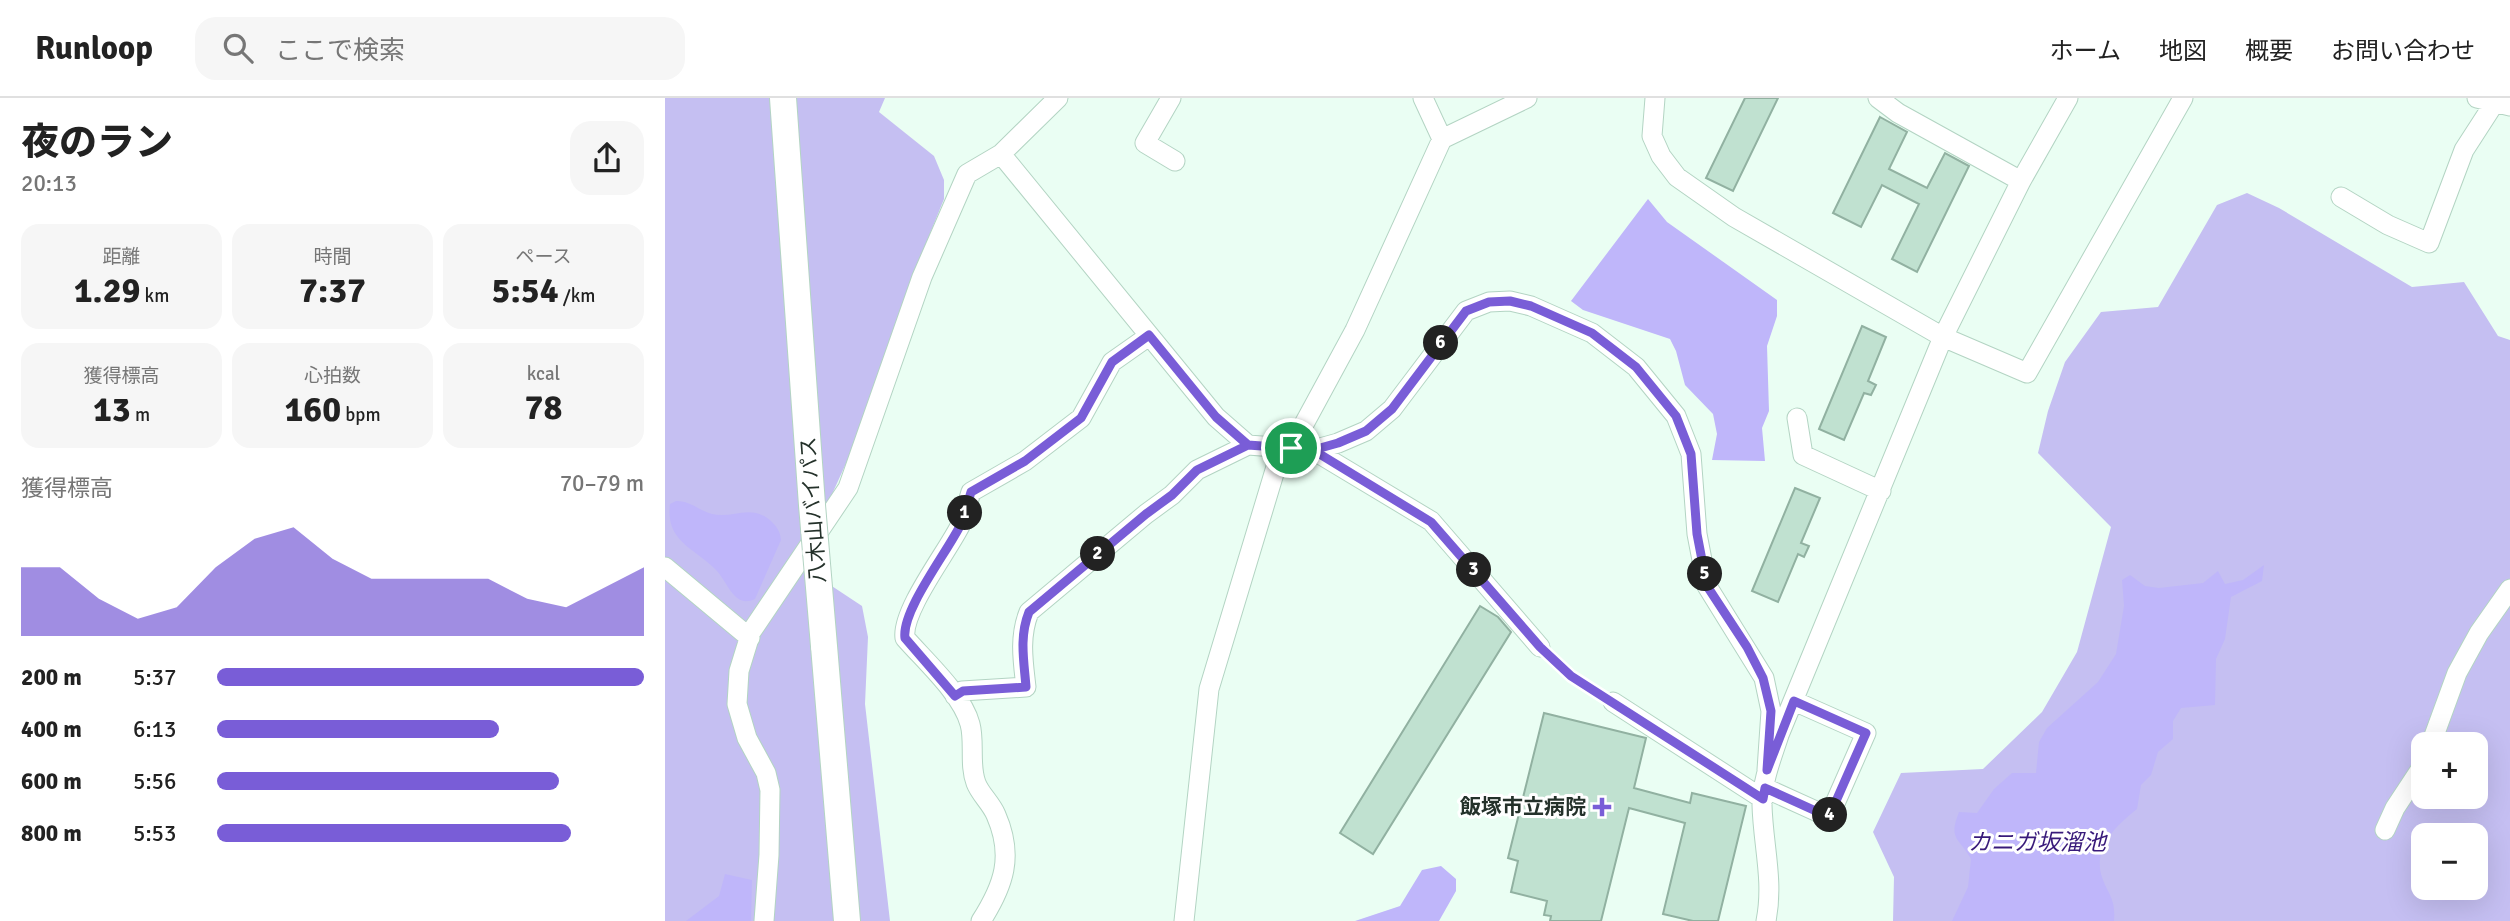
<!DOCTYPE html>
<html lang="ja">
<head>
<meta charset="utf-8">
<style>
  body { margin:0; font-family:Signika,"Noto Sans JP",sans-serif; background:#f6f6f6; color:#222; height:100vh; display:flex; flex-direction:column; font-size:26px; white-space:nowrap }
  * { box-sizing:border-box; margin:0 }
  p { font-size:23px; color:#767676 }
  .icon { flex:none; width:38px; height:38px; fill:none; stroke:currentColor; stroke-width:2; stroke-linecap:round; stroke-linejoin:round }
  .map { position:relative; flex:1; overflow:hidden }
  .details { display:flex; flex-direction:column; background:#fff; width:665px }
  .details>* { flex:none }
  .tools { position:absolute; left:1746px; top:634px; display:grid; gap:14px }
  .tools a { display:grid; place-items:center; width:77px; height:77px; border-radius:14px; background:#fff; box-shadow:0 7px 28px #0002; font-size:35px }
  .pin { position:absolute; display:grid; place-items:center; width:60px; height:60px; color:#fff; margin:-30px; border:4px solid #fff; border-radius:50%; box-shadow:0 2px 7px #0007 }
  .km { position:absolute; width:35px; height:35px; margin:-18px; border-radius:50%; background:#222; color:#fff; font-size:19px; line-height:35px; text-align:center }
  .round { display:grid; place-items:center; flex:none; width:74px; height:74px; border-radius:21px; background:#f6f6f6 }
  .overview { display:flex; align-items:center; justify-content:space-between; height:119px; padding:0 21px }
  h1 { font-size:38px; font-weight:800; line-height:52px }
  .stats { display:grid; grid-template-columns:repeat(3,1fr); gap:10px; height:119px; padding:7px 21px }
  .stats div { display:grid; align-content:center; border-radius:18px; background:#f6f6f6; text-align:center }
  .stats b { font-size:35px; font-weight:800 }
  .stats small { font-size:19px; font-weight:400 }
  .stats p { font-size:19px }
  .chart { height:196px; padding:14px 21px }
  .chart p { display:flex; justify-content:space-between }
  .chart svg { width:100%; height:126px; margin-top:7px; fill:#795dd7; opacity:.7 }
  ul { padding:0 21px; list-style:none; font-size:23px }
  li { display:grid; grid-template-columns:112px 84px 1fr; align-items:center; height:52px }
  li i { height:18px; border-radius:9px; background:#795dd7 }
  header { display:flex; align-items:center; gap:42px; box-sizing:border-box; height:98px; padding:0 35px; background:#fff; border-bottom:2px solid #e0e0e0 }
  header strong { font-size:33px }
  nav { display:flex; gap:38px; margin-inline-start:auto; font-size:24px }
  .search { width:490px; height:63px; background:#f6f6f6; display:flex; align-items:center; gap:18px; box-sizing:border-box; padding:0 24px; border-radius:21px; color:#767676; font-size:26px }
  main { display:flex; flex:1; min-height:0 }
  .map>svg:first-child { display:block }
  .forest { fill:#c5bff2; fill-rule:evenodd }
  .water { fill:#bfb6fa }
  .building { fill:#c0e1d0; stroke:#91b1a1; stroke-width:2 }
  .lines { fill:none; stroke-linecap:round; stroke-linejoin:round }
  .minor-casing { stroke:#b3d4c3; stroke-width:21 }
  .highway-casing { stroke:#b3d4c3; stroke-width:28 }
  .path { stroke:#a8bab0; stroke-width:2.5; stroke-dasharray:5 5; stroke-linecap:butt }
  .minor { stroke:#fff; stroke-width:19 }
  .highway { stroke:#fff; stroke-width:26 }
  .highway-bridge-casing { stroke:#b3d4c3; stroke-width:28; stroke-linecap:butt }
  .highway-bridge { stroke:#fff; stroke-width:26 }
  .route-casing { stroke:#fff; stroke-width:14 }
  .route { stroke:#795dd7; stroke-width:9 }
  .poi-dot { fill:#795dd7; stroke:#fff; stroke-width:2.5 }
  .labels { text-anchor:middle; stroke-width:6; stroke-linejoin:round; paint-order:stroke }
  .street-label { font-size:21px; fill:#24312a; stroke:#fff }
  .poi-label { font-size:21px; font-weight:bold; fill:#24312a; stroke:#fff; text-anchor:end }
  .water-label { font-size:23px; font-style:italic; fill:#381a7a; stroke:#fff }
</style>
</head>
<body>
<header>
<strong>Runloop</strong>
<div class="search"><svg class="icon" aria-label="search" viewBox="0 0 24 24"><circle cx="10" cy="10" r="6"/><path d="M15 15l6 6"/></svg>ここで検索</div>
<nav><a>ホーム</a><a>地図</a><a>概要</a><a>お問い合わせ</a></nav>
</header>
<main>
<section class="details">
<div class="overview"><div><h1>夜のラン</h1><p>20:13</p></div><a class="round"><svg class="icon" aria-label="share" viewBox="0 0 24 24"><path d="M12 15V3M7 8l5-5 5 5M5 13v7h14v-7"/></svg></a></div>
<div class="stats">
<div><p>距離</p><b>1.29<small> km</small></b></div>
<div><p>時間</p><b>7:37</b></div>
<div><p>ペース</p><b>5:54<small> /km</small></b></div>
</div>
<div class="stats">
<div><p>獲得標高</p><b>13<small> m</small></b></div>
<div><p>心拍数</p><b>160<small> bpm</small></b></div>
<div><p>kcal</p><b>78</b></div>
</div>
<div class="chart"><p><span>獲得標高</span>70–79 m</p>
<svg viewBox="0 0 160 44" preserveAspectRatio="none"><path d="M0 44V20L10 20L20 31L30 38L40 34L50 20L60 10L70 6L80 17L90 24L100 24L110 24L120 24L130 31L140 34L150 27L160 20V44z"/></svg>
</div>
<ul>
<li><b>200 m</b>5:37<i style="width:100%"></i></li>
<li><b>400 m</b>6:13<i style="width:66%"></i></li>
<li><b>600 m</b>5:56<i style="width:80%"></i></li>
<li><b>800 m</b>5:53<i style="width:83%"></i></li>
</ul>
</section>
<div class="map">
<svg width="1845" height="823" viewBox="0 0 1845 823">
  <rect width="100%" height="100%" fill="#eafef3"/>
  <path class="forest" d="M0,0H220L214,14L269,58L279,82V101L245,185L192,341L135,467L197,508L203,539L200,606L225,823H0Z
    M1582,95L1614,110L1747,189L1799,184L1833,238L1845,242V823H1228L1229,779L1208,734L1236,675L1318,671L1377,614L1412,554L1446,429L1373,355L1383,313L1400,264L1436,214L1493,209L1552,107ZM1759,646H1811V698H1759ZM1759,737H1811V789H1759Z"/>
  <path class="water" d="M983,101L1002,124L1112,202V218L1102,248L1104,313L1097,330L1100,363L1047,362L1052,336L1048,316L1020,287L1011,253L1005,241L918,212L906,203Z
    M11,403C26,403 33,412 47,416C69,421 85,405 106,423C112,429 115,433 116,442L90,501C69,511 63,484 51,472C30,450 0,444 5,406Z
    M1599,467L1597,483L1566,499L1560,541L1551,561L1550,607L1516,610L1508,623V641L1493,654L1486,677L1476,687L1472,711C1453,726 1429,748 1436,776C1442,796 1451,799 1449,823H1287L1303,789L1306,761C1294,739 1283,742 1294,714L1312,715L1329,691L1347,675H1371L1374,644L1382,630L1433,584L1451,556L1459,508L1457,482L1465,477L1480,488L1494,490L1538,485L1553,473L1560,486L1578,482Z
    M776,768L791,781V793L774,823H690L735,808L757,772Z
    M60,776L87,782L86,823H21L54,798Z"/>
  <path class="building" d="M1080,0H1113L1068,93L1041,80Z
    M1215,19L1242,34L1224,71L1262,90L1280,55L1304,68L1252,174L1227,161L1254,106L1217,87L1196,129L1168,115Z
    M1197,228L1221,239L1203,283L1211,287L1206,297L1199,295L1179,342L1154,331Z
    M1130,390L1155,400L1136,445L1144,448L1139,459L1133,456L1113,504L1087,493Z
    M815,508L833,519L846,534L708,756L675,735Z
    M879,615L981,640L969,690L1025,705L1027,695L1081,708L1053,823H1028L998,816L1020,725L964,710L936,823H885L886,818L879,817L882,803L846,794L853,763L843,760Z"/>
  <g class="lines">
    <defs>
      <path id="minor" d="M506,0L480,45L510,63
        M758,0L777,41
        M990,0L987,38L996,58L1012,79L1069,119L1278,239L1362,275L1518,0
        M1213,0L1233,15L1356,83
        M1812,0L1845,8
        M336,56L551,319L583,347L648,352L673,345L701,333L727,311L801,213L824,204L845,203L866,208L927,235L971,269L1011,318L1026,356L1032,436L1042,488L1099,580L1106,613L1102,672
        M1676,99L1723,127L1764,145L1799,52L1830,4
        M1132,320L1138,357L1216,393
        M626,350L690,232L777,41L862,0
        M648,352L766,423L875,549
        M0,469L85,540
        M290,598L297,593L361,589C358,563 354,539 364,514L481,416L507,397L532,372L583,347
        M948,604L1098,701
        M1766,646L1792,575L1814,535L1845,491
        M1100,690L1164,719L1201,635L1129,603
        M1720,732L1730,710L1759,666
        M99,823L104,757L105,692L101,675L82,640L72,606L74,573L86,534L183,390L257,179L302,76L336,56L393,0
        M316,823C339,787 349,758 331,717C326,705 315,696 311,685C304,667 310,644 305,626C297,596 260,563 240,540C236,513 283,453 296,426C300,415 303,404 306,394L360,363L416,320L447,264L484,238
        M519,823L544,591L617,349
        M1101,823C1109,783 1098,747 1097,707C1097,683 1107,659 1114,637L1278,239L1356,83L1403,0"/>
      <path id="highway" d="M118,0L147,407
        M159,548L182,823"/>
    </defs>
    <use href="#minor" class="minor-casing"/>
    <use href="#highway" class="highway-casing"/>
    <path class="path" d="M888,561L906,578L933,594"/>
    <use href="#minor" class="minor"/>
    <use href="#highway" class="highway"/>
    <defs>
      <path id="highway-bridge" d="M147,407L159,548"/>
    </defs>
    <use href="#highway-bridge" class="highway-bridge-casing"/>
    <use href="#highway-bridge" class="highway-bridge"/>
  </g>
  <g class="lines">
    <defs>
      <path id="route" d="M626,350L583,347L551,319L484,237L447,264L416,320L360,363L306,394C303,404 300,415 296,426C283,453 236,513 240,540L290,598L298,593L361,589C359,563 354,539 364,514L481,416L507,397L532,372L583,347L648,352L766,424L875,549L906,578L1098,701L1100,690L1164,719L1201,635L1129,603L1102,672L1106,613L1098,580L1082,549L1042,488L1032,436L1026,356L1011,318L971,269L927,235L866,208L845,203L824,204L801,213L727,311L701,333L673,345L648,352L626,350"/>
    </defs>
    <use href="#route" class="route-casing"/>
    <use href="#route" class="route"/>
  </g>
  <path class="poi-dot" d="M933.5 698.5h7v7h7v7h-7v7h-7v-7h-7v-7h7z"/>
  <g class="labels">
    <g class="street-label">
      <text transform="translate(148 412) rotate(-94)" y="7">八木山バイパス</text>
    </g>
    <g class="poi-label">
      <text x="921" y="716">飯塚市立病院</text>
    </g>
    <g class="water-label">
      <text x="1372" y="752">カニガ坂溜池</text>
    </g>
  </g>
</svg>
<div class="tools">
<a>+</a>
<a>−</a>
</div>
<div class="pin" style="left:626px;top:350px;background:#1e9e55"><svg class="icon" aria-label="arrive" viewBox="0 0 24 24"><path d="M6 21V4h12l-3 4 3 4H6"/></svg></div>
<b class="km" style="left:300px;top:415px">1</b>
<b class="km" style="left:433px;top:456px">2</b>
<b class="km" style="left:809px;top:472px">3</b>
<b class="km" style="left:1165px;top:717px">4</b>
<b class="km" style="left:1040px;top:476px">5</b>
<b class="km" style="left:776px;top:245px">6</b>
</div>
</main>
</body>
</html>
